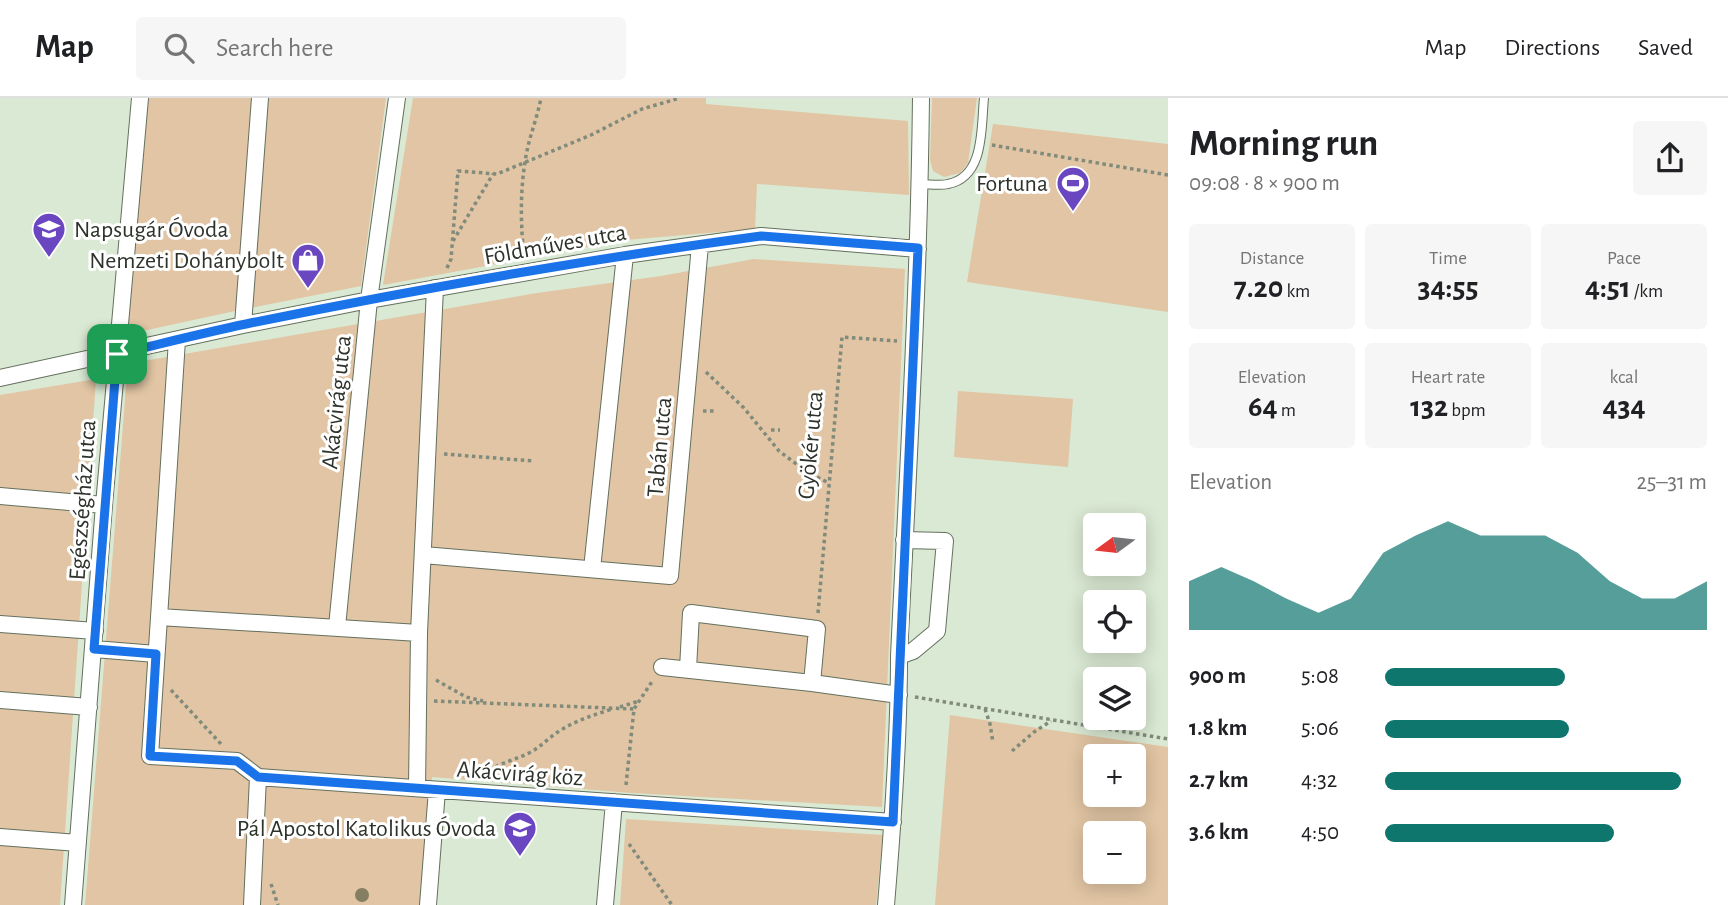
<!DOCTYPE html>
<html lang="en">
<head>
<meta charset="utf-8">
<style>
  body { margin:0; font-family:"Alegreya Sans",sans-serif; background:#f6f6f6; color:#202124; height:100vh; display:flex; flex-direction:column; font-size:26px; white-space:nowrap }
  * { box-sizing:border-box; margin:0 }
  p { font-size:23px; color:#757577 }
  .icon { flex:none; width:38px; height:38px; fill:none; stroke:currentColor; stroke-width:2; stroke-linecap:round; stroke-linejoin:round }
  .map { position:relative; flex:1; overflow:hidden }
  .details { display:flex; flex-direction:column; background:#fff; width:560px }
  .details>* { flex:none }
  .needle { width:46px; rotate:255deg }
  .buttons { position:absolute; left:1083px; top:415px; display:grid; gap:14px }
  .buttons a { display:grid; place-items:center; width:63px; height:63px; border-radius:7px; background:#fff; box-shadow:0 4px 18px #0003; font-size:35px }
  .pin { position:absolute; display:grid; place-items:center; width:60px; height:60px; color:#fff; margin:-30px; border-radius:14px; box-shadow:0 4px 10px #0006 }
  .round { display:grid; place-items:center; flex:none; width:74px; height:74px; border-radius:7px; background:#f6f6f6 }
  .summary { display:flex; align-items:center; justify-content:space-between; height:119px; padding:0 21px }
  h1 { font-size:38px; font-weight:700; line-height:52px }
  .metrics { display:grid; grid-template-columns:repeat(3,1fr); gap:10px; height:119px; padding:7px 21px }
  .metrics div { display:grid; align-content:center; border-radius:7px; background:#f6f6f6; text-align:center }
  .metrics b { font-size:30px; font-weight:700 }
  .metrics small { font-size:19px; font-weight:400 }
  .metrics p { font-size:19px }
  .chart { height:196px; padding:14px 21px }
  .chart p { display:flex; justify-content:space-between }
  .chart svg { width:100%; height:126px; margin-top:7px; fill:#0f766e; opacity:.7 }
  ul { padding:0 21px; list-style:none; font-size:23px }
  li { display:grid; grid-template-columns:112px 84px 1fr; align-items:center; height:52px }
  li i { height:18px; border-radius:9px; background:#0f766e }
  header { display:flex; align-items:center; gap:42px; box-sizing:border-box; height:98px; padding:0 35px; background:#fff; border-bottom:2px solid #e0e0e0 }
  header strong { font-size:33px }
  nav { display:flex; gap:38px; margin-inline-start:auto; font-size:24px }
  .search { width:490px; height:63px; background:#f6f6f6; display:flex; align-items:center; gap:18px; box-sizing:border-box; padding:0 24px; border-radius:7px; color:#757577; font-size:26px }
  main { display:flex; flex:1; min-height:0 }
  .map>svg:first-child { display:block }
  .green { fill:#e1c5a4; fill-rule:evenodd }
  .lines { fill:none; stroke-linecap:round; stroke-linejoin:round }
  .lane-casing { stroke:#64705e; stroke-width:10 }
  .street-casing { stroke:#64705e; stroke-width:18 }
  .path { stroke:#818b7c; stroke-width:3.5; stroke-dasharray:3.5 3.5; stroke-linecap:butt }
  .lane { stroke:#fff; stroke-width:8 }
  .street { stroke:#fff; stroke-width:16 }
  .tree { fill:#847e63 }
  .route-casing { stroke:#fff; stroke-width:14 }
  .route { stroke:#1a73e8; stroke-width:9 }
  .labels { text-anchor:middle; stroke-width:6; stroke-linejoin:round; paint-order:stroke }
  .poi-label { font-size:24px; fill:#2d322a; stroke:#fff; text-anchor:end }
  .street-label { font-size:24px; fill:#2d322a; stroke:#fff }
</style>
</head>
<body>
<header>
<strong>Map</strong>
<div class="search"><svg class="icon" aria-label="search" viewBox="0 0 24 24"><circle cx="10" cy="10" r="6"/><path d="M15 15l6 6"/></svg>Search here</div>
<nav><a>Map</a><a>Directions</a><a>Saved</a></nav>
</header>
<main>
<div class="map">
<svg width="1168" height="807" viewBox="0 0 1168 807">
  <rect width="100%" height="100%" fill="#dae9d3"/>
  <path class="green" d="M146,0H386L361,188L235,213L124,237Z
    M413,0H706V6L908,23L909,97L757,86L755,131L626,142L383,187Z
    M932,0H977L968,65L960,75L944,79L933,73L930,62Z
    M993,26L1168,46V214L967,184Z
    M754,161L905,171L882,709L631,695L432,679L420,807H85L127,276L138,264L537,195L661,178Z
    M96,281L60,807H0V297Z
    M958,293L1073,301L1068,369L954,359Z
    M950,617L1168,649V807H935ZM1096,658H1134V696H1096ZM1096,735H1134V774H1096Z
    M626,721L883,737L876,807H620Z"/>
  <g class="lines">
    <defs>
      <path id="lane" d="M920,86C929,86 940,88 948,86C985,79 981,29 984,0"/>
      <path id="street" d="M243,227L260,0
        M177,242L150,658L237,663L258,679L893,724
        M0,280L243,227L369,202L625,157L761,138L918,151
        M0,398L104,407
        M423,457L670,478L700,147
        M592,471L625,157
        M159,519L419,535
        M0,526L95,533
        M337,529L369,202L397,0
        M94,551L156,556
        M899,558L913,553L937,533L945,443L904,442
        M662,569L812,585L899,597
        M688,571L691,515L817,531L812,585
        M0,602L89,609
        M417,690L419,535L435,190
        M0,739L78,745
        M73,807L104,407L140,0
        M252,807L258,679
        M428,807L437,692
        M605,807L614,704
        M886,807C893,724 899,641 899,558C908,372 919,186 921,0"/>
    </defs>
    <use href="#lane" class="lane-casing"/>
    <use href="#street" class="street-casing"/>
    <path class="path" d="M992,47L1168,77
      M453,143L493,76
      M524,158C520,122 520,84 528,48C532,32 538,16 541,0
      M447,170L451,161L458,73L497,76L591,37L642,11L680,0
      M706,274L744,310L779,353L807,374L829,385
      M703,313H716
      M771,332H780
      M444,356L533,363
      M818,515L842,239L897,243
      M436,582L466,599L483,603
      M171,592L221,646
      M915,599L1168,641
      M434,603L634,611
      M620,609L639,603
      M985,611L990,626L993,645
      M1012,653L1034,634L1051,623
      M484,677C497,665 513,663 529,655C541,649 549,639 561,632C577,622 594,617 612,611
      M626,687L634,611L653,582
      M629,746L672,807
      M271,786L278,807"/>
    <use href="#lane" class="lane"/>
    <use href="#street" class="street"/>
  </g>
  <circle class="tree" cx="362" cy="797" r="7"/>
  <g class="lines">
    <defs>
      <path id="route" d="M761,138L918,150L893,724L258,679L237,663L150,658L156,556L94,551L117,256C160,246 203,235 246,226C417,191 589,161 761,138Z"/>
    </defs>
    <use href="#route" class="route-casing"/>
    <use href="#route" class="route"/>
  </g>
  <defs>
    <symbol id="stadium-pin" viewBox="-11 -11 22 30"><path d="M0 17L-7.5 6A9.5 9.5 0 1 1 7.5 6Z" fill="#6a47c0" stroke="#fff"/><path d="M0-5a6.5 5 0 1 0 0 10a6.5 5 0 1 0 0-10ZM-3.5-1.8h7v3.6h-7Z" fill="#fff"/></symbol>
    <symbol id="school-pin" viewBox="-11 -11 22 30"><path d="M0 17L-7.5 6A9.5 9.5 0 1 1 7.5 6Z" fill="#6a47c0" stroke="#fff"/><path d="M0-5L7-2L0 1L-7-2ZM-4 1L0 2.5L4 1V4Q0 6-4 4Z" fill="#fff"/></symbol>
    <symbol id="shop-pin" viewBox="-11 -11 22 30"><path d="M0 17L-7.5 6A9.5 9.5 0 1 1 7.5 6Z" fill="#6a47c0" stroke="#fff"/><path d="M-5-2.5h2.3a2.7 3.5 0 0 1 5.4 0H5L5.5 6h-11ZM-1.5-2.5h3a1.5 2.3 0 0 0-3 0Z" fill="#fff"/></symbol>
  </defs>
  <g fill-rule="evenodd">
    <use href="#stadium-pin" x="1054" y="66" width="38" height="52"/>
    <use href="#school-pin" x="30" y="112" width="38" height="52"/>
    <use href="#shop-pin" x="289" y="143" width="38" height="52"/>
    <use href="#school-pin" x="501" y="711" width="38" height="52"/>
  </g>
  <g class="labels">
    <g class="poi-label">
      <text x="1048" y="93">Fortuna</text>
      <text x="74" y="139" text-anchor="start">Napsugár Óvoda</text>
      <text x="284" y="170">Nemzeti Dohánybolt</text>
      <text x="496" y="738">Pál Apostol Katolikus Óvoda</text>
    </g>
    <g class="street-label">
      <text transform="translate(555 146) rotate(-10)" y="8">Földműves utca</text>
      <text transform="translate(336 304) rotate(-84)" y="8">Akácvirág utca</text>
      <text transform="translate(810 347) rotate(-85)" y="8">Gyökér utca</text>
      <text transform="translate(659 349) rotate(-85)" y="8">Tabán utca</text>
      <text transform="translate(82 402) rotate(-86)" y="8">Egészségház utca</text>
      <text transform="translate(520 675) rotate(4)" y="8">Akácvirág köz</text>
    </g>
  </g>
</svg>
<div class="buttons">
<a><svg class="needle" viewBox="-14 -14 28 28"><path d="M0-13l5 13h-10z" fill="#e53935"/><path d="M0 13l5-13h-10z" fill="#757577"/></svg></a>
<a><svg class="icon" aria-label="locate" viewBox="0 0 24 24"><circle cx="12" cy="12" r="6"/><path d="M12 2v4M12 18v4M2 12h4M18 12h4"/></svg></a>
<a><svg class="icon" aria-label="layers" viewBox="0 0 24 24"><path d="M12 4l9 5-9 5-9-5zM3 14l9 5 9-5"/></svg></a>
<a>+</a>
<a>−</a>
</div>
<div class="pin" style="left:117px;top:256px;background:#1e9e55"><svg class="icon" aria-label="arrive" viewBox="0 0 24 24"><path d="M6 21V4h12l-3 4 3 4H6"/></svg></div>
</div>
<section class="details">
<div class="summary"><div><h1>Morning run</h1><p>09:08 · 8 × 900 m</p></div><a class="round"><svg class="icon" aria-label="share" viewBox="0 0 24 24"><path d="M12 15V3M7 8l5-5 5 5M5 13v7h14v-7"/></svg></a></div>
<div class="metrics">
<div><p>Distance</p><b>7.20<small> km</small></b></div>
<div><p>Time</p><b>34:55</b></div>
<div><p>Pace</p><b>4:51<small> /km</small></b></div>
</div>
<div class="metrics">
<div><p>Elevation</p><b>64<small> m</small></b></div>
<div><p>Heart rate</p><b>132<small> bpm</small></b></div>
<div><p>kcal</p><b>434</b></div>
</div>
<div class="chart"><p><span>Elevation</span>25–31 m</p>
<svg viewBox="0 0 160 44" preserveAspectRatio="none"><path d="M0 44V27L10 22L20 27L30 33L40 38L50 33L60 17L70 11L80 6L90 11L100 11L110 11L120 17L130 27L140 33L150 33L160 27V44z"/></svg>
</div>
<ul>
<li><b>900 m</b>5:08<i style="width:56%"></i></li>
<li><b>1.8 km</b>5:06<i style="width:57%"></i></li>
<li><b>2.7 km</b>4:32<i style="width:92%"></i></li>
<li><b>3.6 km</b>4:50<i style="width:71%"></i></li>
</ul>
</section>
</main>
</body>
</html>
